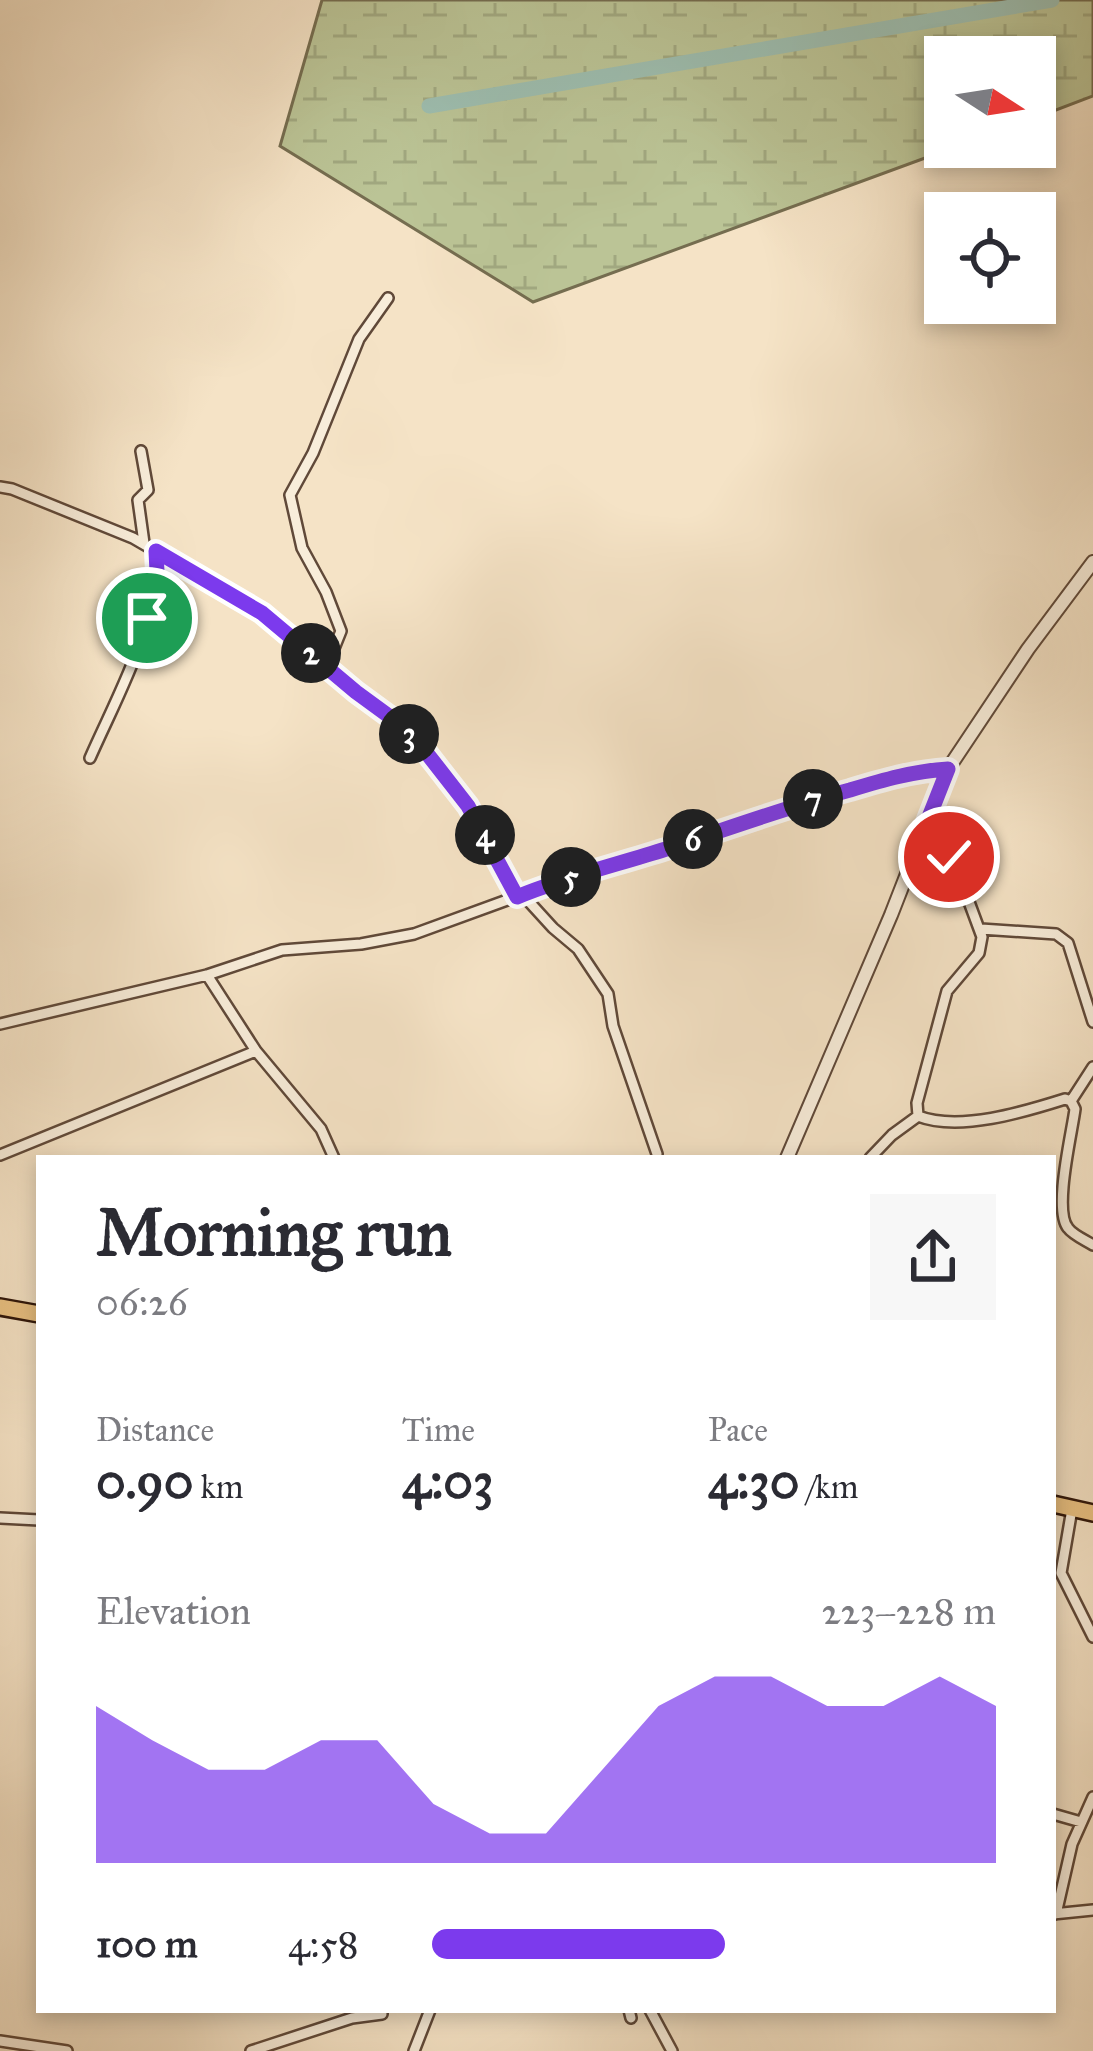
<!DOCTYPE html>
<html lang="en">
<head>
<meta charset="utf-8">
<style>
  body { margin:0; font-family:"IM FELL Great Primer",serif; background:#f7f7f7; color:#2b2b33; height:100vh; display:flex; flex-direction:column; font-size:45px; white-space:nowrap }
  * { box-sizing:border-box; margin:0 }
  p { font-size:39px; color:#7c7c81 }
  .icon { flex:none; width:66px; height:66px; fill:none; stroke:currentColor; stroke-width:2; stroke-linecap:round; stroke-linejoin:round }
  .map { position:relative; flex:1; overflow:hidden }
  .side { position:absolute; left:36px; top:1155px; width:1020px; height:858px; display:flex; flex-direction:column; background:#fff; border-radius:0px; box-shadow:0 6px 18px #0003 }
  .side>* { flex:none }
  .needle { width:78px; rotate:102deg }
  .buttons { position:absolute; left:924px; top:36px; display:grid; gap:24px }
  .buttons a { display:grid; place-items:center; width:132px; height:132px; border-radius:0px; background:#fff; box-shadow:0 6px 18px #0003; font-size:60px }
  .pin { position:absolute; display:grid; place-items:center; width:102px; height:102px; color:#fff; margin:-51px; border:6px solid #fff; border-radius:50%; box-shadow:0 3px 12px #0007 }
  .km { position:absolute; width:60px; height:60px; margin:-30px; border-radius:50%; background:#222; color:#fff; font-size:33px; line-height:60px; text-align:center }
  .round { display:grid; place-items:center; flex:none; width:126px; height:126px; border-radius:0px; background:#f7f7f7 }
  .head { display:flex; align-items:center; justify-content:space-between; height:204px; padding:0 60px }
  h1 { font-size:66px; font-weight:700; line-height:90px }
  .metrics { display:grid; grid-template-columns:repeat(3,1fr); gap:18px; height:204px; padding:12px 60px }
  .metrics div { display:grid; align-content:center }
  .metrics b { font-size:51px; font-weight:700 }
  .metrics small { font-size:33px; font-weight:400 }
  .metrics p { font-size:33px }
  .chart { height:336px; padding:24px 60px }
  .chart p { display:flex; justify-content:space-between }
  .chart svg { width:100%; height:216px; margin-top:12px; fill:#7c3aed; opacity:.7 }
  ul { padding:0 60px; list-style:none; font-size:39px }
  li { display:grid; grid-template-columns:192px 144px 1fr; align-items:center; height:90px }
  li i { height:30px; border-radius:15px; background:#7c3aed }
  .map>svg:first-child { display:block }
  .wetland { fill:url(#wetland-marsh); stroke:#756d50; stroke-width:3 }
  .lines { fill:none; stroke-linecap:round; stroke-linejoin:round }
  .river { stroke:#9dbeb0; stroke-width:15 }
  .minor-casing { stroke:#604939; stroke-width:14 }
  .tertiary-casing { stroke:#604939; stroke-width:16 }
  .primary-casing { stroke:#2f160a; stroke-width:20 }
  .minor { stroke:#f8edda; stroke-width:9 }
  .tertiary { stroke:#f8edda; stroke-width:12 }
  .primary { stroke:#eac283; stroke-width:15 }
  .route-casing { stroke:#fff; stroke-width:24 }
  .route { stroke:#7c3aed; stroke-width:15 }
</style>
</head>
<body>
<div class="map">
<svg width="1093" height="2051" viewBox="0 0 1093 2051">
  <defs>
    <pattern id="wetland-marsh" width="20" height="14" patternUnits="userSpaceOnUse" patternTransform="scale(3)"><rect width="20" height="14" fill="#bbc496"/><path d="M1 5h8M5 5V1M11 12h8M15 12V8" fill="none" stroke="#a1a880"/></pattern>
  </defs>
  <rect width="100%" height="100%" fill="#f5e3c6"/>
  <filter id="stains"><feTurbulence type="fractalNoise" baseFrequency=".00167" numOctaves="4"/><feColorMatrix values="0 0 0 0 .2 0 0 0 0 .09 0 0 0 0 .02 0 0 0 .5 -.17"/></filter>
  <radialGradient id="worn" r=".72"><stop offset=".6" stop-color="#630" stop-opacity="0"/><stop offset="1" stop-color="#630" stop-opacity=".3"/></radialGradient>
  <path class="wetland" d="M322,0H1093V96L1035,118V57H945V147H955L533,302L280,146Z"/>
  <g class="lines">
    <path class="river" d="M429,106L1052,0"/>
    <defs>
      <path id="minor" d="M141,451L148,490L138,500L144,543
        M0,487L12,489L133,538L262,613L294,638L355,692L397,722L422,747L468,806L517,897
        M327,666L341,631L326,592L302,548L290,495L313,453L359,339L388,298
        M90,758C118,694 160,622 156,551
        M920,840L945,854L955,864L982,937L979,953L947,991L917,1103L918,1116C959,1132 1024,1112 1065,1099L1071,1101L1075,1109C1072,1133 1053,1210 1068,1228C1073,1235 1085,1240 1093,1245
        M522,894L553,928L578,949L608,994L613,1026L657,1154
        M981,929L1056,934L1068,943L1093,1022
        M207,975L256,1051L321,1129L334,1158
        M0,1024L207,975L282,950L361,944L414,934L562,880L666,849L807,801L893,777L948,769
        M1071,1101L1093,1067
        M0,1155L256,1051
        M870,1158L892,1135L918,1116
        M1072,1509L1061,1573L1093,1637
        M0,1518L39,1520
        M1053,1814L1081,1822
        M1053,1914L1093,1910
        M1056,1914L1072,1844L1093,1797
        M629,2010L631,2018
        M650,2010L672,2051
        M0,2041L67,2051
        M251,2051L352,2018L382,2014
        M414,2051L430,2010"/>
      <path id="tertiary" d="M787,1158L891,915L948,769L1028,649L1093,562"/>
      <path id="primary" d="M0,1307L39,1314
        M1053,1504L1093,1513"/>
    </defs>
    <use href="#minor" class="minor-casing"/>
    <use href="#tertiary" class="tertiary-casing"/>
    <use href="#primary" class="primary-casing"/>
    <use href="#minor" class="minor"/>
    <use href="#tertiary" class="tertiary"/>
    <use href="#primary" class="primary"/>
  </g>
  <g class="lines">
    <defs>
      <path id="route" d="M147,618L157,572L156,551L262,613L356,692L397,722L422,747L468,806L517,897C565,877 616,865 666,849C727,829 787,807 850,790C883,780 914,771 948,769L920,840L949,857"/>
    </defs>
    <use href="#route" class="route-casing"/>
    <use href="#route" class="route"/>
  </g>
  <rect width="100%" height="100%" filter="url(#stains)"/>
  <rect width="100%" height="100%" fill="url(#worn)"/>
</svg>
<div class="buttons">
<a><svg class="needle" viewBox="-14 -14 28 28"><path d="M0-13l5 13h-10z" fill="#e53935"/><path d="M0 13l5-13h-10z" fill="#7c7c81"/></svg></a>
<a><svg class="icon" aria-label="locate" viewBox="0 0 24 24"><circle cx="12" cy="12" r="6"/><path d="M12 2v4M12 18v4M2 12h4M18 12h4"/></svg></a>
</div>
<div class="pin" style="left:147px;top:618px;background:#1e9e55"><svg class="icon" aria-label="arrive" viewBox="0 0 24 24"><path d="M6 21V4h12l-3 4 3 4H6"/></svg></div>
<div class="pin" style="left:949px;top:857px;background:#d93025"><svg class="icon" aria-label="check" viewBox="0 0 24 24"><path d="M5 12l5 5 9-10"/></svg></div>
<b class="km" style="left:311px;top:653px">2</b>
<b class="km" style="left:409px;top:734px">3</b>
<b class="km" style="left:485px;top:835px">4</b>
<b class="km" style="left:571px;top:877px">5</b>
<b class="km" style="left:693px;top:839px">6</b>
<b class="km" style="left:813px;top:799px">7</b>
<section class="side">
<div class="head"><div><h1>Morning run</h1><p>06:26</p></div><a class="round"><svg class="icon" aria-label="share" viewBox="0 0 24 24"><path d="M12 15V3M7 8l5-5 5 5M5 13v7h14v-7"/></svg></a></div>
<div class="metrics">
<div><p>Distance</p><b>0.90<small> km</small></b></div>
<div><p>Time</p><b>4:03</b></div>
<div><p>Pace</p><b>4:30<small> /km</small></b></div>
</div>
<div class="chart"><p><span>Elevation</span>223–228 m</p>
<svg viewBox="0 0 160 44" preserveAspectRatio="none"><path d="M0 44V12L10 19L20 25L30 25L40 19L50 19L60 32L70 38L80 38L90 25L100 12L110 6L120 6L130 12L140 12L150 6L160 12V44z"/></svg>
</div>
<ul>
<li><b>100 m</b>4:58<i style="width:52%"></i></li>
</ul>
</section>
</div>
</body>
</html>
